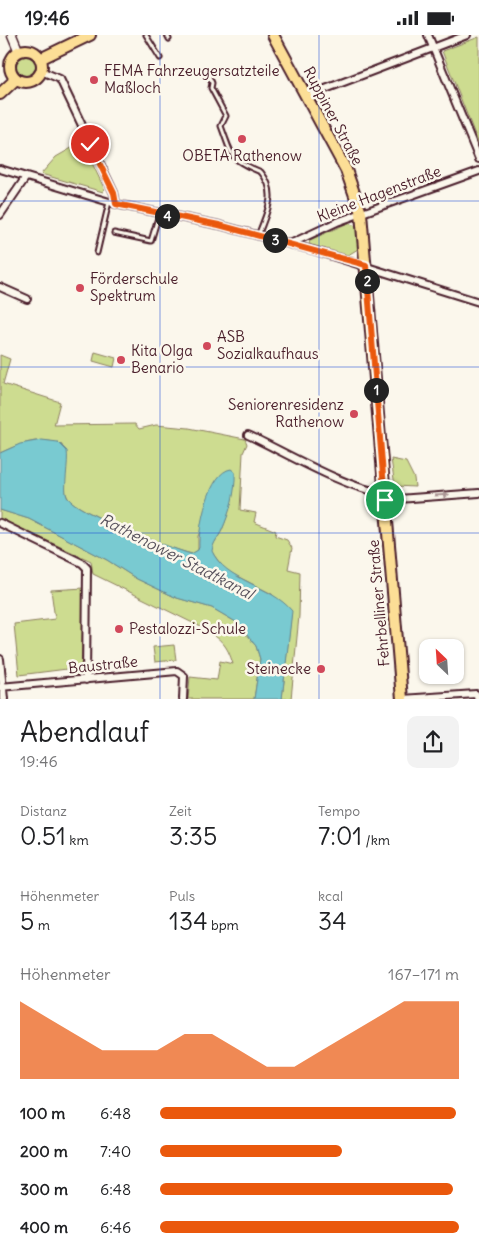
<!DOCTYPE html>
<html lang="de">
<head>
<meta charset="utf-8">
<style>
  body { margin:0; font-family:Delius,sans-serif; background:#f2f2f2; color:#202124; height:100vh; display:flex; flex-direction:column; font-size:19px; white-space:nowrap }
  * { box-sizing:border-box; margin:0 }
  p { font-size:16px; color:#757577 }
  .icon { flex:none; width:28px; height:28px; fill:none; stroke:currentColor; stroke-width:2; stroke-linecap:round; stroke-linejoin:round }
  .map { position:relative; height:664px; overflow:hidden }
  .side { display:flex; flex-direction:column; background:#fff; flex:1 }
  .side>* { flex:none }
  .needle { width:32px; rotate:335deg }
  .controls { position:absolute; left:419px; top:604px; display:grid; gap:10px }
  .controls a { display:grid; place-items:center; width:45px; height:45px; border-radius:10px; background:#fff; box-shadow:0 1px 4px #0004; font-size:25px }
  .pin { position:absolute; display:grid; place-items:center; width:42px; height:42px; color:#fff; margin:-21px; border:2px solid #fff; border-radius:50%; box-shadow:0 1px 5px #0007 }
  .km { position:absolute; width:25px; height:25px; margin:-12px; border-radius:50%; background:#222; color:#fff; font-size:14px; line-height:25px; text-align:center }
  .round { display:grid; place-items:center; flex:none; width:52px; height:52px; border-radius:10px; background:#f2f2f2 }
  .head { display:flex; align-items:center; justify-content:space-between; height:85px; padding:0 20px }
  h1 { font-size:28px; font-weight:600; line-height:38px }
  .stats { display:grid; grid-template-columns:repeat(3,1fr); gap:8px; height:85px; padding:5px 20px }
  .stats div { display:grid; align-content:center }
  .stats b { font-size:25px; font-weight:600 }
  .stats small { font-size:14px; font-weight:400 }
  .stats p { font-size:14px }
  .chart { height:140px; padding:10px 20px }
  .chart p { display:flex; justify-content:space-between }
  .chart svg { width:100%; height:90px; margin-top:5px; fill:#ea580c; opacity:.7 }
  ul { padding:0 20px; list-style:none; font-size:16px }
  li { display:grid; grid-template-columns:80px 60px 1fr; align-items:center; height:38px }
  li i { height:12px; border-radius:6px; background:#ea580c }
  .status { display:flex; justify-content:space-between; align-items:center; height:35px; padding:0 25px; background:#fff; direction:ltr }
  .status svg { height:14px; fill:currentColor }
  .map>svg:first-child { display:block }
  .green { fill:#cddc90; stroke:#8c7e5e }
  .water { fill:#79cad1; stroke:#66868f }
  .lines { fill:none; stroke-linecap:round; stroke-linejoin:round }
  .service-casing { stroke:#4a1f2b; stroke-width:7 }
  .minor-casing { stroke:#4a1f2b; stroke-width:10 }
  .tertiary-casing { stroke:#4a1f2b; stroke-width:11 }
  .primary-casing { stroke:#4a1f2b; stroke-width:14 }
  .service { stroke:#fbf7ec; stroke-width:3 }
  .minor { stroke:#fbf7ec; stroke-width:6 }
  .tertiary { stroke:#fbf7ec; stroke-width:8 }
  .primary { stroke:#fcde96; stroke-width:10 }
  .oneway { fill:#ab9695 }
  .route-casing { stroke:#fff; stroke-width:10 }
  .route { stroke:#ea580c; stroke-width:6 }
  .grid { fill:none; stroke:#1d4ed8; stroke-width:1; stroke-opacity:0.55 }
  .poi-dot { fill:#d1495b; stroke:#fbf7ec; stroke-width:2 }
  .labels { text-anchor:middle; stroke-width:5; stroke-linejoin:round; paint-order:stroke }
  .poi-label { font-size:15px; fill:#4a1f2b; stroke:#fbf7ec; text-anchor:start }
  .street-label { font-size:15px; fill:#4a1f2b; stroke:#fbf7ec }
  .water-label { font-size:16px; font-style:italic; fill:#58525d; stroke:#fbf7ec }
</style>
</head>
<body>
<div class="status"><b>19:46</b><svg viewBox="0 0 49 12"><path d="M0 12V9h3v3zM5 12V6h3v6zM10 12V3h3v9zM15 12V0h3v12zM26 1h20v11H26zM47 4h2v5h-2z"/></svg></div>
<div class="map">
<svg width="479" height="664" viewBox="0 0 479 664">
  <rect width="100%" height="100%" fill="#fbf7ec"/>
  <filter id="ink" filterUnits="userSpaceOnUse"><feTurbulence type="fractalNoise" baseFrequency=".02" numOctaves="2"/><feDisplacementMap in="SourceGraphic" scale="10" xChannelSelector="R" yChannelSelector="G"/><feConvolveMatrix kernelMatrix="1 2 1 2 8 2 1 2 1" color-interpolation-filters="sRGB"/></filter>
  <g filter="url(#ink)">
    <path class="green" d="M479,2V110L442,16Z
      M15 31a11 11 0 1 1 22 0a11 11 0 1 1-22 0Z
      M82,107L104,153L103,157L41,139L56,122Z
      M348,188L356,191L358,214L348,220L309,210L310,205Z
      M95,317L116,323L114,332L93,326Z
      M0,320L10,324L3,349L60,367L54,390L135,389L139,394L156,390L189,393L245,404L247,409L243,418L240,475L256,478L254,487L276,496L275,501L287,505L292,513L288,534L300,537L299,581L291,664H282L291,581L272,559L225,535L211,516C213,507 219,502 222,495C229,477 236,456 234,437L231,434L198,501V515L193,519C174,516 77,477 68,463C62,454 63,421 62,410C41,400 19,409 0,418Z
      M391,424L406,427L414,443L415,452L395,451Z
      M0,475L29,484L107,525L137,544L177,563L212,573L236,587L256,611L260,624L254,664H188L190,642L217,645L220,626L233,629C227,609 221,605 205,594L93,539L91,526L0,484Z
      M84,553L81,639L71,640L67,634L19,640L14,589L55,584L51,555Z
      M174,610L176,625L155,627L153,612Z"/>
    <path class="water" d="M42,405L58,407L67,416C69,427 63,454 67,462C77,478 170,513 191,519L198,515L199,512C198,493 209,437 231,434L235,437C236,456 230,477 222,495C219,502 213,507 212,516C225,546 271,550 292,576L282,664H254L260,624L256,611L236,587L212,573L177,563L137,544L107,525L29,484L0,475V418L20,409Z"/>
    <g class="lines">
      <defs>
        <path id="service" d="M146,0L160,23
          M167,0L169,4
          M208,39L212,48L211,53L226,81L221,91C233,123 229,124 261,137C279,159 266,178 258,201
          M114,198L151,206L159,179
          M97,218L109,167"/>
        <path id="minor" d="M428,0L479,124
          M41,36L60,44L114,158L116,169
          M307,61L467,0
          M0,134L116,169L219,190L316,216L479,267
          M0,180L26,142
          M290,209L337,187L479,136
          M0,252L27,264
          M248,400C279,414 354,458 384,457
          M385,465L479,458
          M0,488L82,528L87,533L86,645
          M0,624L4,664
          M0,652L177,636L184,641L183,664
          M402,664L476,659L478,664"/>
        <path id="tertiary" d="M12,0L19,17"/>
        <path id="primary" d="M273,0L346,135L361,178L402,664
          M10 31a16 16 0 1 1 32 0a16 16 0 1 1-32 0Z
          M40,24L90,0
          M0,59L16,44"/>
      </defs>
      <use href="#service" class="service-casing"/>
      <use href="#minor" class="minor-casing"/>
      <use href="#tertiary" class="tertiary-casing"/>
      <use href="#primary" class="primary-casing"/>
      <use href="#service" class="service"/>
      <use href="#minor" class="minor"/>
      <use href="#tertiary" class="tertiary"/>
      <use href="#primary" class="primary"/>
    </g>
    <defs><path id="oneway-solid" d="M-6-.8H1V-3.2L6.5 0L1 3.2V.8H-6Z" transform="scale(1.25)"/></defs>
    <use class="oneway" href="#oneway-solid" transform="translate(442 460) rotate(-4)"/>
  </g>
  <g class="lines" filter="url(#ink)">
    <defs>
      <path id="route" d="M90,109L114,158L116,169L219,190L366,230L385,465"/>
    </defs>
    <use href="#route" class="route-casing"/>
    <use href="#route" class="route"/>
  </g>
  <path class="grid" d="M160,0V664M319,0V664M0,166H479M0,332H479M0,498H479"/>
  <g class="poi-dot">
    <circle cx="94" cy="45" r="5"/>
    <circle cx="242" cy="104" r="5"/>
    <circle cx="80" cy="253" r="5"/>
    <circle cx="207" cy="311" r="5"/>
    <circle cx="121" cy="325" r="5"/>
    <circle cx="354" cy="379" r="5"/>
    <circle cx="119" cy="594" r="5"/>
    <circle cx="321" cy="634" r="5"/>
  </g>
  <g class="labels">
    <g class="poi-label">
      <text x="104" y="41">FEMA Fahrzeugersatzteile<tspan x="104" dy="17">Maßloch</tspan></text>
      <text x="242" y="126" text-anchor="middle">OBETA Rathenow</text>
      <text x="90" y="249">Förderschule<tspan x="90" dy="17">Spektrum</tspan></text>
      <text x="217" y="307">ASB<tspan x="217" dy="17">Sozialkaufhaus</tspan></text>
      <text x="131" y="321">Kita Olga<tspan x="131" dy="17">Benario</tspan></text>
      <text x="344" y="375" text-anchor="end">Seniorenresidenz<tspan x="344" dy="17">Rathenow</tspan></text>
      <text x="129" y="599">Pestalozzi-Schule</text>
      <text x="311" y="639" text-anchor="end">Steinecke</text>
    </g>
    <g class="street-label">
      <text transform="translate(333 81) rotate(62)" y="5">Ruppiner Straße</text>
      <text transform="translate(379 159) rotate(-21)" y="5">Kleine Hagenstraße</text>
      <text transform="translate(379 568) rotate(-95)" y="5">Fehrbelliner Straße</text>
      <text transform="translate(103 630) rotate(-6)" y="5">Baustraße</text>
    </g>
    <g class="water-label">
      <text transform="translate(177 521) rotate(27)" y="6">Rathenower Stadtkanal</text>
    </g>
  </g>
</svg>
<div class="controls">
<a><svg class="needle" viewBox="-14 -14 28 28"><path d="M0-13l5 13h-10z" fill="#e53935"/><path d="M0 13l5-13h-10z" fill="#757577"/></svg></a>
</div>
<div class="pin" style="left:385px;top:465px;background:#1e9e55"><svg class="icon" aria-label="arrive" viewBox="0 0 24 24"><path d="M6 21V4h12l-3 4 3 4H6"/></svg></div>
<div class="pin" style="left:90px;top:109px;background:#d93025"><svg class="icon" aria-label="check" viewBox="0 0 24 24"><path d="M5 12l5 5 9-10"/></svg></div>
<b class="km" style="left:376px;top:355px">1</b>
<b class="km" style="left:367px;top:246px">2</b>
<b class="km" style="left:275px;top:205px">3</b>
<b class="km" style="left:167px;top:181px">4</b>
</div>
<section class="side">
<div class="head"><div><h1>Abendlauf</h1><p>19:46</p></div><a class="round"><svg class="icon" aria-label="share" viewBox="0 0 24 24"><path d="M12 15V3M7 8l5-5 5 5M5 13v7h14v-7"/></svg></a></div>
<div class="stats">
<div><p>Distanz</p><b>0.51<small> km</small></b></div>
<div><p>Zeit</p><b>3:35</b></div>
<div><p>Tempo</p><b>7:01<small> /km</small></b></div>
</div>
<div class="stats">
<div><p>Höhenmeter</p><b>5<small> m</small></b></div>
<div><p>Puls</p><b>134<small> bpm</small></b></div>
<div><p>kcal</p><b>34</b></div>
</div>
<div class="chart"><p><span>Höhenmeter</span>167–171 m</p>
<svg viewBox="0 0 160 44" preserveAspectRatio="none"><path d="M0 44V6L10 14L20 22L30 30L40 30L50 30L60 22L70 22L80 30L90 38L100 38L110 30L120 22L130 14L140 6L150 6L160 6V44z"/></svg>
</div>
<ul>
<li><b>100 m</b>6:48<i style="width:99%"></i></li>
<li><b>200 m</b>7:40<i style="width:61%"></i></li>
<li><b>300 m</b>6:48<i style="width:98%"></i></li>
<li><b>400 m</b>6:46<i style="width:100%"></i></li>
</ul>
</section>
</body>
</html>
